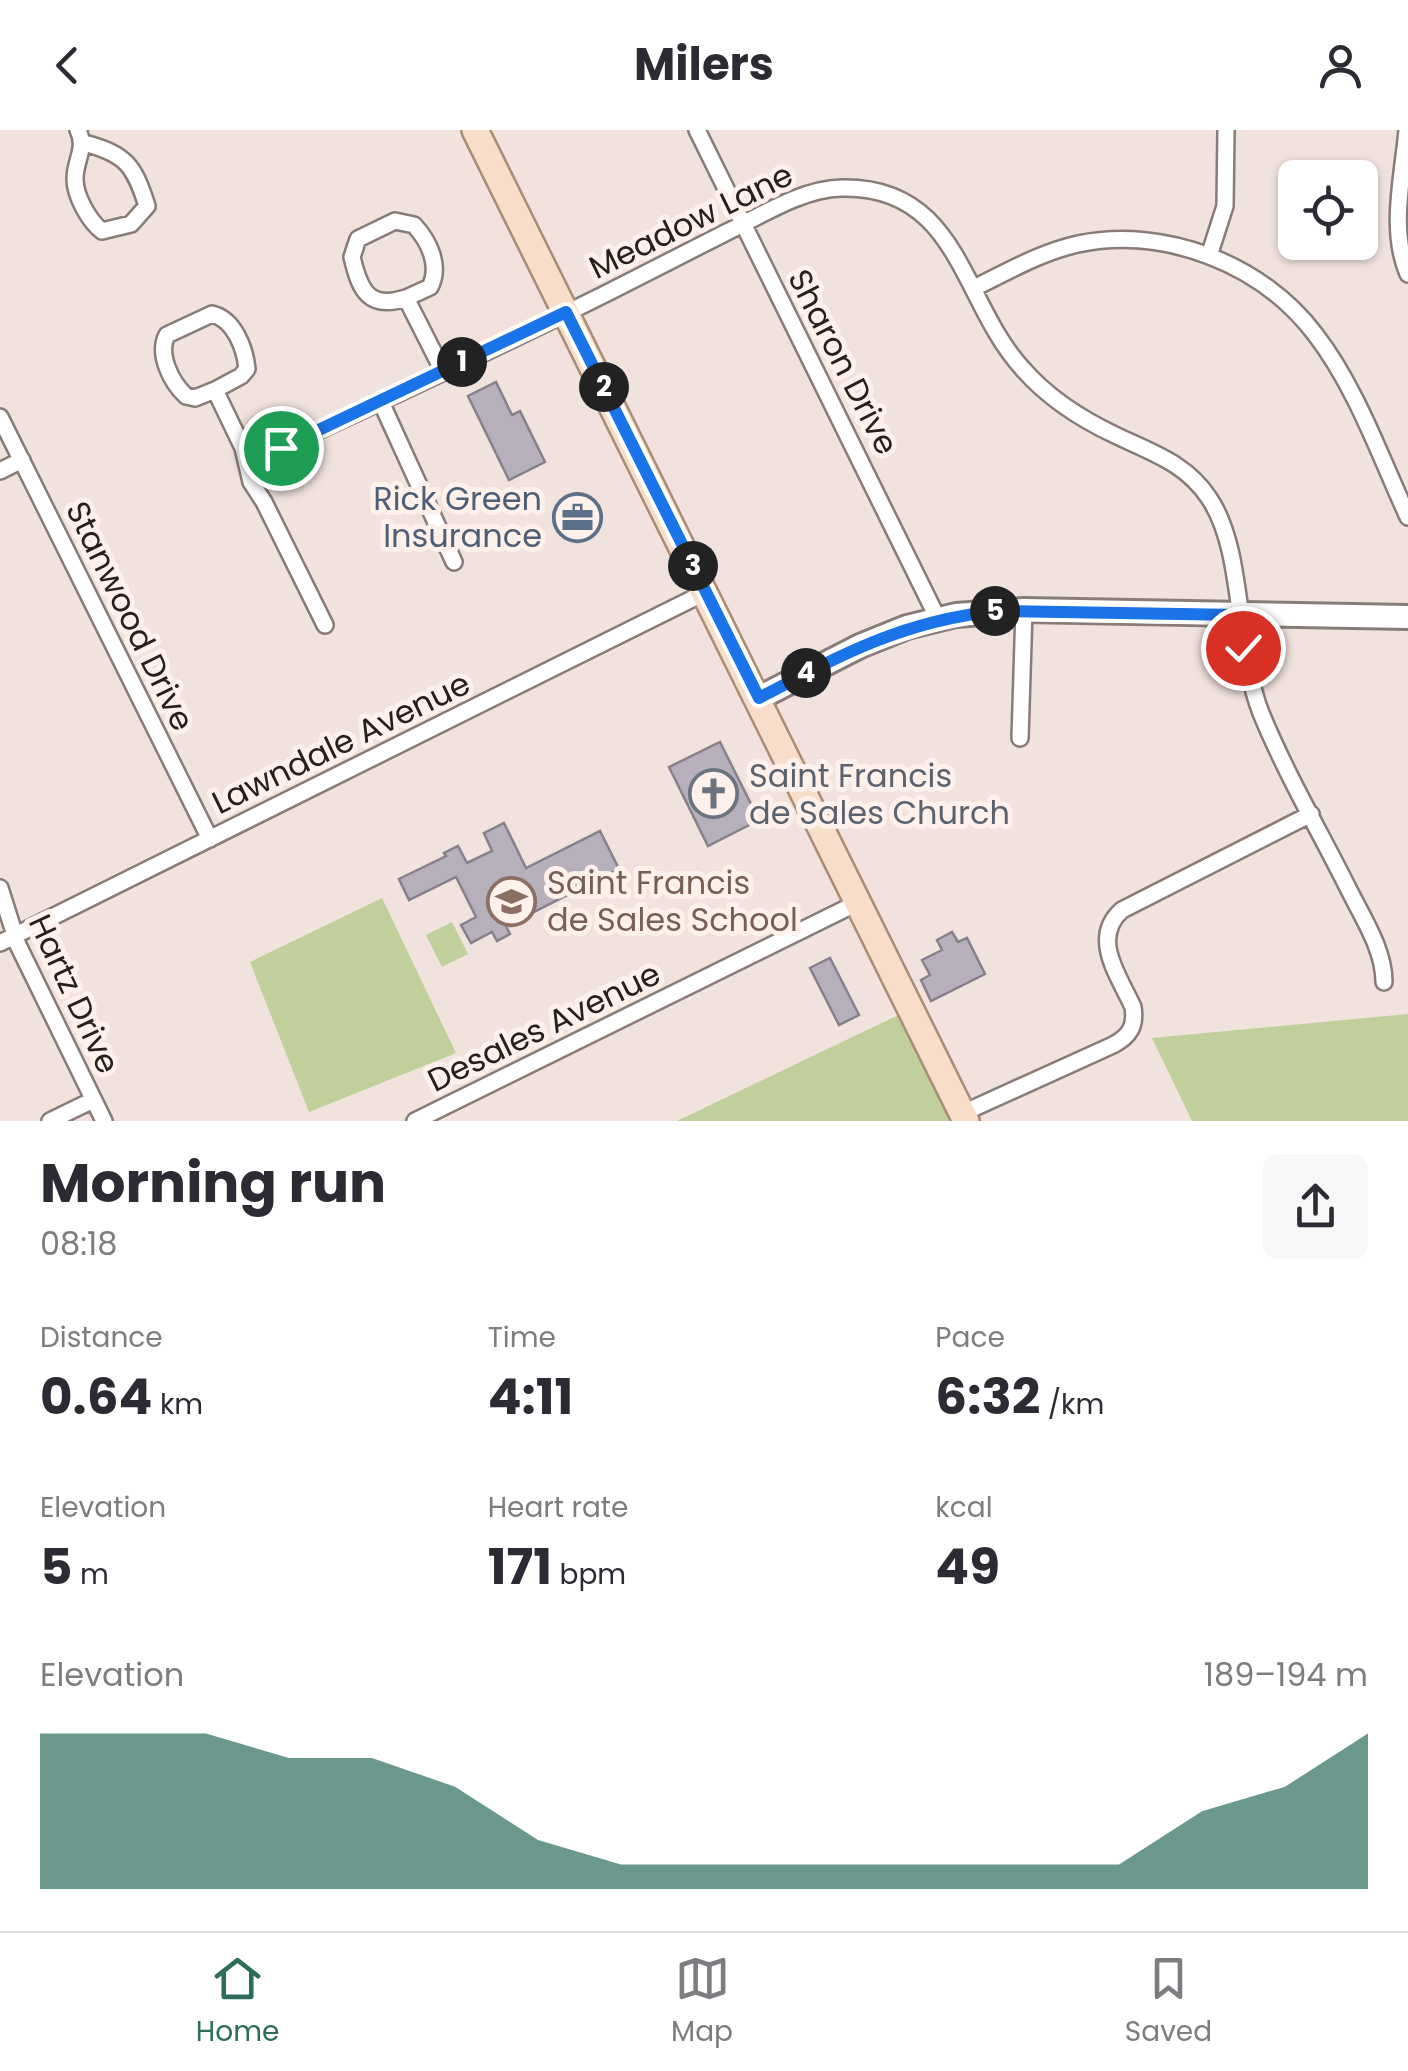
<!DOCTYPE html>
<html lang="en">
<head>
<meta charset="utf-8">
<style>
  body { margin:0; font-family:Poppins,sans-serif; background:#f7f7f7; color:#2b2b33; height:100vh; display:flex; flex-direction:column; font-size:38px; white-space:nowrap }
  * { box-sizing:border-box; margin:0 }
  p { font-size:32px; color:#7c7c81 }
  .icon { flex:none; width:55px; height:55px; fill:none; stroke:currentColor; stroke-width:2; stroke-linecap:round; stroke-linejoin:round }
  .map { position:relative; height:991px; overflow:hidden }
  .side { display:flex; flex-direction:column; background:#fff; flex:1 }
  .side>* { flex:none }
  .buttons { position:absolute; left:1278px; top:30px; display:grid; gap:20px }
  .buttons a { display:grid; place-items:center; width:100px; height:100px; border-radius:15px; background:#fff; box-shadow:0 2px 8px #0004; font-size:50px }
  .pin { position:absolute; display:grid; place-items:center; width:85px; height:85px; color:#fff; margin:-42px; border:5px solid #fff; border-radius:50%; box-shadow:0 2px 10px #0007 }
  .km { position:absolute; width:50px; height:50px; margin:-25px; border-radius:50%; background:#222; color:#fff; font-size:28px; line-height:50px; text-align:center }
  .round { display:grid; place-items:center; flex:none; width:105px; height:105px; border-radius:15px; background:#f7f7f7 }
  .head { display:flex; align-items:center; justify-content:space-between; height:170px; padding:0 40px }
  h1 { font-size:55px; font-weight:700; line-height:75px }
  .figures { display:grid; grid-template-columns:repeat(3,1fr); gap:15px; height:170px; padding:10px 40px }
  .figures div { display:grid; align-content:center }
  .figures b { font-size:50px; font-weight:700 }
  .figures small { font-size:28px; font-weight:400 }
  .figures p { font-size:28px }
  .chart { height:280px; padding:20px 40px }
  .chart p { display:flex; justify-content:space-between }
  .chart svg { width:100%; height:180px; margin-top:10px; fill:#2c6d5c; opacity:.7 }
  header { display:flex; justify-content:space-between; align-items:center; height:130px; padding:0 40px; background:#fff; font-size:45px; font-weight:700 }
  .menu { display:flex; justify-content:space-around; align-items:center; height:140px; border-top:2px solid #e1e1e2; background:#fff; font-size:28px; color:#7c7c81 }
  .menu a { display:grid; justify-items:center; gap:5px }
  .menu .active { color:#2c6d5c }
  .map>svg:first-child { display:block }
  .green { fill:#c1d09a }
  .building { fill:#b7b0bc; stroke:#87818c; stroke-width:2.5 }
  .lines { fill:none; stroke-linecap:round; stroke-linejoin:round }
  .street-casing { stroke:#897c77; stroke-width:20 }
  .secondary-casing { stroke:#897c77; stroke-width:28 }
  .primary-casing { stroke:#aa8d76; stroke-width:30 }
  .street { stroke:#fff; stroke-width:15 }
  .secondary { stroke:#fff; stroke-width:22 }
  .primary { stroke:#f7ddca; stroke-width:25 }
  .route-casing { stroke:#fff; stroke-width:20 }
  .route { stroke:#1a73e8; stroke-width:12 }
  .labels { text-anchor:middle; stroke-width:10; stroke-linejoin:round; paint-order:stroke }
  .street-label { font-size:32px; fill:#25201e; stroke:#fef0ea }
  .service-label { font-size:32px; fill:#4e5e75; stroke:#fef0ea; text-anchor:end }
  .worship-label { font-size:32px; fill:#5b616d; stroke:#fef0ea; text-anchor:start }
  .education-label { font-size:32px; fill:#785e54; stroke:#fef0ea; text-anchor:start }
</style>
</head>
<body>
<header><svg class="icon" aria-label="back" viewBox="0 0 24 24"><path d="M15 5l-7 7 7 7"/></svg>Milers<svg class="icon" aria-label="person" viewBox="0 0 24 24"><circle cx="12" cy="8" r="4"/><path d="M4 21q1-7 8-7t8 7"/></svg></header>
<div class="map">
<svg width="1408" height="991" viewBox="0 0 1408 991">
  <rect width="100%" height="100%" fill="#f1e2dd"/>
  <path class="green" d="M382,768L456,923L309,982L250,832Z
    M452,792L468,824L442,837L426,805Z
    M911,879L966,991H677Z
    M1408,884V991H1192L1152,908Z"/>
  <path class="building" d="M496,252L512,285L520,281L545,332L509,350L468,266Z
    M720,612L759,690L708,716L669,637Z
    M504,693L526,738L600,701L619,739L506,796L510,804L497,811L492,802L471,813L461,795L476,787L456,747L409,770L399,749L446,726L444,723L458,716L467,733L492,721L484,703Z
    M952,802L958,812L967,808L985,844L931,871L921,850L930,845L922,830L942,820L937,810Z
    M830,828L859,885L839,895L810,838Z"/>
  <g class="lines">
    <defs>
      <path id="street" d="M78,0C87,19 75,29 75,49C75,66 89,91 102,101L131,94L147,76C134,35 126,24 84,13
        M697,0L938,489
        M1407,0C1403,46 1389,100 1408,144
        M1209,126L1225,76L1226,0
        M974,158C1007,142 1041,122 1078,114C1165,96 1262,134 1315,204C1356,257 1380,326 1408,387
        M406,168C369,180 360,161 352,127L358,109L395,91L414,95C429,111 441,136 430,157L406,168L443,241
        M215,260L195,268L186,266C171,252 157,224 167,205L212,184C234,189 245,218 247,239L241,246L215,260L243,318L251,352L264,372L325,495
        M381,272L454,432
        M0,287L210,709
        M0,341L22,330
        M251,352L263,333L281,318C391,267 501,216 609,162C648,142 688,122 727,102C762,85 802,59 841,58C959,55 961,171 1022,238C1047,267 1081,289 1115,305C1152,323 1186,333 1209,368C1245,421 1235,517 1261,583C1286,644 1320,702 1349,760C1363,788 1384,820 1384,852
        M1020,608L1024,480
        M0,758L18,815L104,991
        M0,813L706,462
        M963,983L1113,915C1130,906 1136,896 1133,877C1119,846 1090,808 1122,780L1311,684
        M50,991L93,970
        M415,991L859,772"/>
      <path id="secondary" d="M759,568L860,516L907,497L956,485L1024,480L1408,487"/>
      <path id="primary" d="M475,0L966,991"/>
    </defs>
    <use href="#street" class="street-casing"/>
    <use href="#secondary" class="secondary-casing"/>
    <use href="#primary" class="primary-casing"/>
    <use href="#street" class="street"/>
    <use href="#secondary" class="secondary"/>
    <use href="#primary" class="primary"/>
  </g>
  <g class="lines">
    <defs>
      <path id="route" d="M281,318L566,182L759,568C840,525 903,491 996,481L1239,485L1243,518"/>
    </defs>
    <use href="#route" class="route-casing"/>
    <use href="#route" class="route"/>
  </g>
  <defs>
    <symbol id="office-ring" viewBox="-11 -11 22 22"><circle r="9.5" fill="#fef0ea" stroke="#5c6f8a" stroke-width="1.5"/><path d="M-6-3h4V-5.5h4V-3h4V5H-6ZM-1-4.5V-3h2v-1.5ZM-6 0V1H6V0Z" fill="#5c6f8a"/></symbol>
    <symbol id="church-ring" viewBox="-11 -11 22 22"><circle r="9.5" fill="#fef0ea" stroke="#6b7280" stroke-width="1.5"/><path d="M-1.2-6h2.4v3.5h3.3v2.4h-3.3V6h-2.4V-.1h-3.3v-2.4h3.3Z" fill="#6b7280"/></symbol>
    <symbol id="school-ring" viewBox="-11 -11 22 22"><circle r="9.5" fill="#fef0ea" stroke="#8d6e63" stroke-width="1.5"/><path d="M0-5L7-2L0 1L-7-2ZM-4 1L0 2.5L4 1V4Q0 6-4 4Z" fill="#8d6e63"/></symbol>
  </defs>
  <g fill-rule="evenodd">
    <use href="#office-ring" x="550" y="360" width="55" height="55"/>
    <use href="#church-ring" x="686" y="636" width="55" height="55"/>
    <use href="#school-ring" x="484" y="744" width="55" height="55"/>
  </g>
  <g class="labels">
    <g class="street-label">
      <text transform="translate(691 91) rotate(-26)" y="11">Meadow Lane</text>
      <text transform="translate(843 232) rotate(63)" y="11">Sharon Drive</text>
      <text transform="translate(130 486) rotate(64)" y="11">Stanwood Drive</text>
      <text transform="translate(341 613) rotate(-26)" y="11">Lawndale Avenue</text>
      <text transform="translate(74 864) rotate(65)" y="11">Hartz Drive</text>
      <text transform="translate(544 897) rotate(-26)" y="11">Desales Avenue</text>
    </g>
    <g class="service-label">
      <text x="542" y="380">Rick Green<tspan x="542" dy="37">Insurance</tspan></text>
    </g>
    <g class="worship-label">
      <text x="749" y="657">Saint Francis<tspan x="749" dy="37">de Sales Church</tspan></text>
    </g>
    <g class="education-label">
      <text x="547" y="764">Saint Francis<tspan x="547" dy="37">de Sales School</tspan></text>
    </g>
  </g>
</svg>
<div class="buttons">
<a><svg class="icon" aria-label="locate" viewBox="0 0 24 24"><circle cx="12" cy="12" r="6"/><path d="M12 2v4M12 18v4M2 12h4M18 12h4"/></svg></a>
</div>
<div class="pin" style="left:281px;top:318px;background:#1e9e55"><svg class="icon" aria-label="arrive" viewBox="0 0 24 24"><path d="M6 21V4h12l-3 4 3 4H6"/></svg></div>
<div class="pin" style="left:1243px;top:518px;background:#d93025"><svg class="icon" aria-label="check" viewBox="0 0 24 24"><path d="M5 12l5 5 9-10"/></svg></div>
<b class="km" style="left:462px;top:232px">1</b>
<b class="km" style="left:604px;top:257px">2</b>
<b class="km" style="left:693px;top:436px">3</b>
<b class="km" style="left:806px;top:543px">4</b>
<b class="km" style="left:995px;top:481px">5</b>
</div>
<section class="side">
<div class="head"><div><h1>Morning run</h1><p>08:18</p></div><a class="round"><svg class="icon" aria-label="share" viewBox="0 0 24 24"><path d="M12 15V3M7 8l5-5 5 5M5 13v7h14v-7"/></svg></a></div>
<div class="figures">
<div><p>Distance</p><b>0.64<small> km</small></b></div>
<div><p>Time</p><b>4:11</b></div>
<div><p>Pace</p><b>6:32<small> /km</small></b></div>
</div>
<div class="figures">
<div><p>Elevation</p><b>5<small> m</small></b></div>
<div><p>Heart rate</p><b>171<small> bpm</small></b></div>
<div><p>kcal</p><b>49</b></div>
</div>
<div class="chart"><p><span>Elevation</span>189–194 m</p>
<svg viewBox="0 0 160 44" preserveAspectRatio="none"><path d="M0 44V6L10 6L20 6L30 12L40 12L50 19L60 32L70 38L80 38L90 38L100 38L110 38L120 38L130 38L140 25L150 19L160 6V44z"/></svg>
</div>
</section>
<nav class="menu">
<a class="active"><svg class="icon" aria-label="home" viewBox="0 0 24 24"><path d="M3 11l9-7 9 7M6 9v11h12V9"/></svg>Home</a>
<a><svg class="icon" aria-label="map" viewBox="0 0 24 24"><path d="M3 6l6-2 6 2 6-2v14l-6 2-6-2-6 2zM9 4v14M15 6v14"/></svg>Map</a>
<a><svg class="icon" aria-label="saved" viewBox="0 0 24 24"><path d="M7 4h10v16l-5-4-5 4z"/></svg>Saved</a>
</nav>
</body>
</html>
